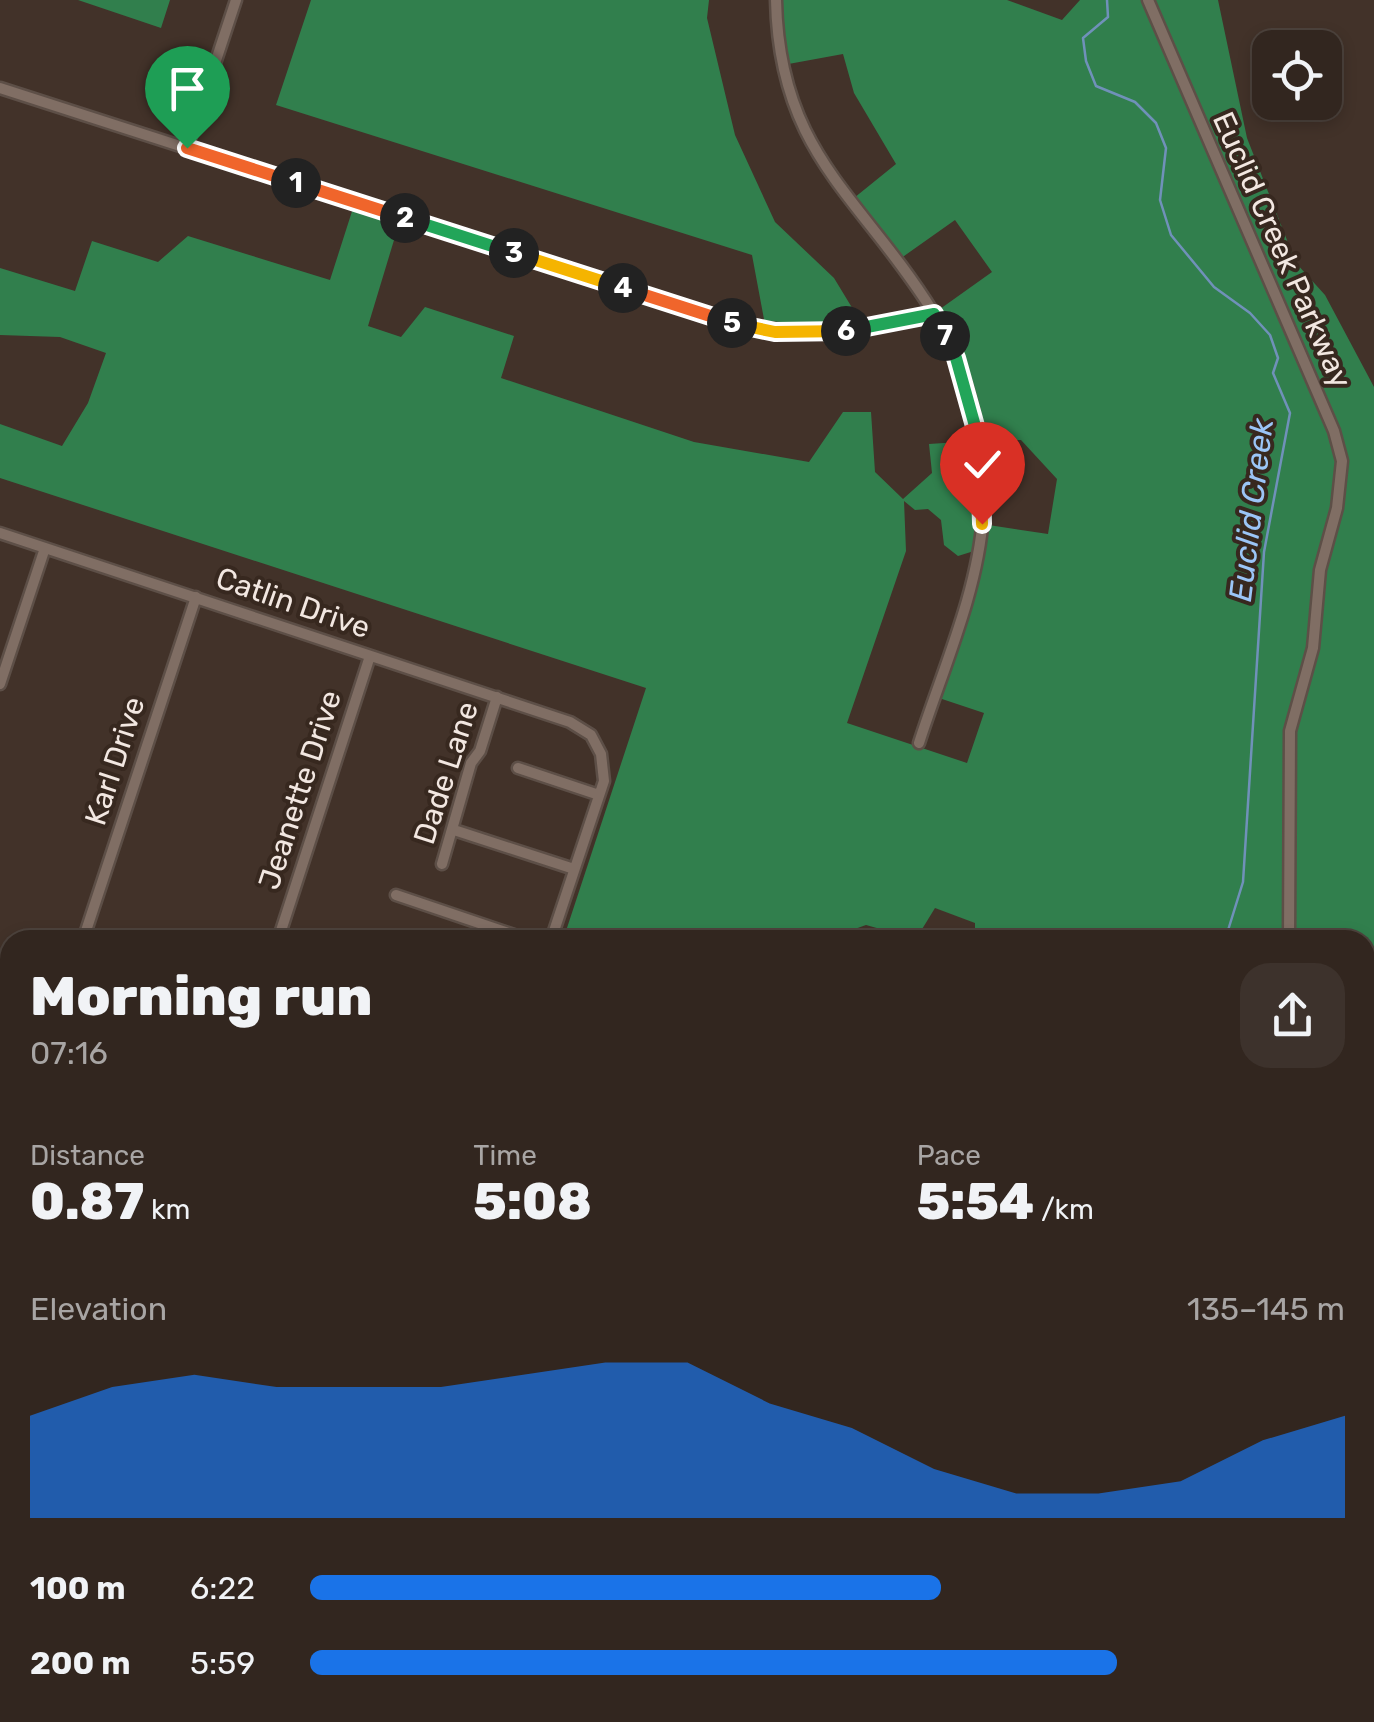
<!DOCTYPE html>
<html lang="en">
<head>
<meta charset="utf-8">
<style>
  body { margin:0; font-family:Rubik,sans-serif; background:#3d322c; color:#f1f3f6; height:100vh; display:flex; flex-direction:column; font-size:38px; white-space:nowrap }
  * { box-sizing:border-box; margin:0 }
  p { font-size:32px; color:#a8a5a4 }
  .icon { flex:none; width:55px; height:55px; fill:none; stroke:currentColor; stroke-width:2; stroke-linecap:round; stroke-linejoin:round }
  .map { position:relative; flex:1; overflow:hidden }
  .details { position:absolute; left:0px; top:930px; width:1375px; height:792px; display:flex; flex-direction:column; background:#32261f; border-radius:30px 30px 0 0; box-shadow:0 5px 15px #0003,0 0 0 2px #4d433d }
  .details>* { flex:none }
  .tools { position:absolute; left:1252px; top:30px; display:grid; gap:20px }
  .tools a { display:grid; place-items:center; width:90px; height:90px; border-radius:20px; background:#32261f; box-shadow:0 5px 15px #0003,0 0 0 2px #4d433d; font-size:50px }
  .pin { position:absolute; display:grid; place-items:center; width:85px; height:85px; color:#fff; margin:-102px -42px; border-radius:50% 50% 50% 0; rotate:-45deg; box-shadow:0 0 10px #0007 }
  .pin .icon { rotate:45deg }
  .km { position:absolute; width:50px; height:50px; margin:-25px; border-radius:50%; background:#222; color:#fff; font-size:28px; line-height:50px; text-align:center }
  .round { display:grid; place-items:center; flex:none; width:105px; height:105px; border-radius:30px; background:#3d322c }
  .overview { display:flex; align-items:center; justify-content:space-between; height:170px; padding:0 30px }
  h1 { font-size:55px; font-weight:800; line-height:75px }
  .stats { display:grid; grid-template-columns:repeat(3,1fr); gap:15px; height:170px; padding:10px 30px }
  .stats div { display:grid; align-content:center }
  .stats b { font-size:50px; font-weight:800 }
  .stats small { font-size:28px; font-weight:400 }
  .stats p { font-size:28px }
  .chart { height:280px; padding:20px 30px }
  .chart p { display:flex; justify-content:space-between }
  .chart svg { width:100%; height:180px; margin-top:10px; fill:#1a73e8; opacity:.7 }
  ul { padding:0 30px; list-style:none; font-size:32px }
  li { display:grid; grid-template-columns:160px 120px 1fr; align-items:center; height:75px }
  li i { height:25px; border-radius:12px; background:#1a73e8 }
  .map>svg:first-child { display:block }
  .forest { fill:#317f4d }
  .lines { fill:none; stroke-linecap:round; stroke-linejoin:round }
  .stream { stroke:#7091b9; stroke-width:2.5 }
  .minor-casing { stroke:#5d4f47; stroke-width:15 }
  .minor { stroke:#806e64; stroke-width:10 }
  .split-1-casing { stroke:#fff; stroke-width:20 }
  .split-2-casing { stroke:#fff; stroke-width:20 }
  .split-3-casing { stroke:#fff; stroke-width:20 }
  .split-4-casing { stroke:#fff; stroke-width:20 }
  .split-5-casing { stroke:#fff; stroke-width:20 }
  .split-6-casing { stroke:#fff; stroke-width:20 }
  .split-7-casing { stroke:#fff; stroke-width:20 }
  .split-8-casing { stroke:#fff; stroke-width:20 }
  .split-9-casing { stroke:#fff; stroke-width:20 }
  .split-1 { stroke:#f0652b; stroke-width:12 }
  .split-2 { stroke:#f0652b; stroke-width:12 }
  .split-3 { stroke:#22a559; stroke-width:12 }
  .split-4 { stroke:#f5b400; stroke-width:12 }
  .split-5 { stroke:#f0652b; stroke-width:12 }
  .split-6 { stroke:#f5b400; stroke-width:12 }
  .split-7 { stroke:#22a559; stroke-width:12 }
  .split-8 { stroke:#22a559; stroke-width:12 }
  .split-9 { stroke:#f5b400; stroke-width:12 }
  .labels { text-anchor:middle; stroke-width:8; stroke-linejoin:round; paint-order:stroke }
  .street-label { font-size:30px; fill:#f2e7e1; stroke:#37281f }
  .water-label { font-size:32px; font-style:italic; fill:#9bc5f7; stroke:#37281f }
</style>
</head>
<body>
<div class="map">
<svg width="1374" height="1722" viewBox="0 0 1374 1722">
  <rect width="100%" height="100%" fill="#423229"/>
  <path class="forest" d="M78,0H170L161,28Z
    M311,0H709L707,18L735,135L775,222L834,278L865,329L766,330L752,255L276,105Z
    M776,0H1007L1062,20L1080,0H1218L1247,138L1296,263L1325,295L1374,387V1722H886L889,1712H1365V940H975V923L935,908L916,939L866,925L824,940H563L646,688L0,478V424L62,446L88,403L106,353L60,337L0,335V268L75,291L92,241L158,262L188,236L330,280L355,202L401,217L368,326L401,337L425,307L514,336L501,378L694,442L809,462L843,412H871L875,472L903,499L932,473L929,444L974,441L979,492L974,551L958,556L944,545L941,520L928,509L915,510L904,501L906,551L847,723L967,763L984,713L933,696L977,559L982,524L1048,534L1057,479L1021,440L980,441L971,403L933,314L992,272L955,220L897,261L849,202L896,164L854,93L843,54L783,65Z
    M0,1440L10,1443V1552L0,1584Z
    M467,1712L541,1713L547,1722H467Z"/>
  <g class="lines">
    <path class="stream" d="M1107,0L1108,17L1083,38L1086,61L1096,86L1135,102L1156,123L1166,148L1160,200L1171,235L1214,287L1250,313L1270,335L1278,358L1273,373L1290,413L1264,552L1243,882L1225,940
      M1240,1712L1251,1722"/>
    <defs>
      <path id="minor" d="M776,0C779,154 861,196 933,312C970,373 987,446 983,516C978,592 942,671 919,743
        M1148,0L1334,431L1342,461L1337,508L1320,570L1313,648L1290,731L1289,940
        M0,88L727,322C800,337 861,331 933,314
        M187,148L236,0
        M0,533L570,722L591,735L601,754L604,781L551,940
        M0,684L45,548
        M518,768L599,795
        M454,830L574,869
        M442,864L471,763L480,751L497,697
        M396,895L529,940
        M83,940L196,597
        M278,940L370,656
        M0,1191L10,1161
        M0,1440L10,1443
        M541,1712L547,1722
        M1340,1712L1347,1722
        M36,1715L37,1712
        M239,1722L242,1712
        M992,1722L996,1712"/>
    </defs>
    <use href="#minor" class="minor-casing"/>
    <use href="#minor" class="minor"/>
  </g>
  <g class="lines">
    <defs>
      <path id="split-1" d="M187,148L296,183"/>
      <path id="split-2" d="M296,183L405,218"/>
      <path id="split-3" d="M405,218L514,253"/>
      <path id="split-4" d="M514,253L623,288"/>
      <path id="split-5" d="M623,288L732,323"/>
      <path id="split-6" d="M732,323L775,332L846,331"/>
      <path id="split-7" d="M846,331L934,314L945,336"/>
      <path id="split-8" d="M945,336L956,358L980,444"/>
      <path id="split-9" d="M980,444L982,524"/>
    </defs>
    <use href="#split-1" class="split-1-casing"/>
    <use href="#split-2" class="split-2-casing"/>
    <use href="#split-3" class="split-3-casing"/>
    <use href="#split-4" class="split-4-casing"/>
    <use href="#split-5" class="split-5-casing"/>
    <use href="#split-6" class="split-6-casing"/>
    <use href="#split-7" class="split-7-casing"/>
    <use href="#split-8" class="split-8-casing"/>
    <use href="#split-9" class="split-9-casing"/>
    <use href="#split-1" class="split-1"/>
    <use href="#split-2" class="split-2"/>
    <use href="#split-3" class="split-3"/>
    <use href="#split-4" class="split-4"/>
    <use href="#split-5" class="split-5"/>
    <use href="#split-6" class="split-6"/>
    <use href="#split-7" class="split-7"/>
    <use href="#split-8" class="split-8"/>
    <use href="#split-9" class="split-9"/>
  </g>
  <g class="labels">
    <g class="street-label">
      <text transform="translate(1282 250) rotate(66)" y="10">Euclid Creek Parkway</text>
      <text transform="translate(293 603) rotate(19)" y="10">Catlin Drive</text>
      <text transform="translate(115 761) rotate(-72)" y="10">Karl Drive</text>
      <text transform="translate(446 773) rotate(-72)" y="10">Dade Lane</text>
      <text transform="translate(300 790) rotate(-72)" y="10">Jeanette Drive</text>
    </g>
    <g class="water-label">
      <text transform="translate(1251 510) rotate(-83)" y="11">Euclid Creek</text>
    </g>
  </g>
</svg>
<div class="tools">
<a><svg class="icon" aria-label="locate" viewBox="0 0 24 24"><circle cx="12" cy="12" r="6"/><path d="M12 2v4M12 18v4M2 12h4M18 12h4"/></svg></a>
</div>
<div class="pin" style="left:187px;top:148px;background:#1e9e55"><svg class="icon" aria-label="arrive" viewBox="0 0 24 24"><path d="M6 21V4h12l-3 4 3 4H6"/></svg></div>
<div class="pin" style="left:982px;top:524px;background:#d93025"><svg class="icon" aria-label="check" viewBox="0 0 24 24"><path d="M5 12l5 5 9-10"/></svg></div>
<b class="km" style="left:296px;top:183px">1</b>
<b class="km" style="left:405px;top:218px">2</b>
<b class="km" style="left:514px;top:253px">3</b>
<b class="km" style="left:623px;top:288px">4</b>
<b class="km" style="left:732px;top:323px">5</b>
<b class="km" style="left:846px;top:331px">6</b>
<b class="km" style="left:945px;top:336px">7</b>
<section class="details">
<div class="overview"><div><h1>Morning run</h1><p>07:16</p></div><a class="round"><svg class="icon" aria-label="share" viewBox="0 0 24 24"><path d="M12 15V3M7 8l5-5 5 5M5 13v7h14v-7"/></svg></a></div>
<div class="stats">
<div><p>Distance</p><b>0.87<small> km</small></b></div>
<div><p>Time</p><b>5:08</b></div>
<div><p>Pace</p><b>5:54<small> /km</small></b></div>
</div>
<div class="chart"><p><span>Elevation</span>135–145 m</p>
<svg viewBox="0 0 160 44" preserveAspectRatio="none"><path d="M0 44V19L10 12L20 9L30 12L40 12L50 12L60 9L70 6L80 6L90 16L100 22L110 32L120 38L130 38L140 35L150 25L160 19V44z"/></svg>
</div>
<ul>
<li><b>100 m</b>6:22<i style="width:61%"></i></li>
<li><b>200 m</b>5:59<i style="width:78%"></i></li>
</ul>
</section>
</div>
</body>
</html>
